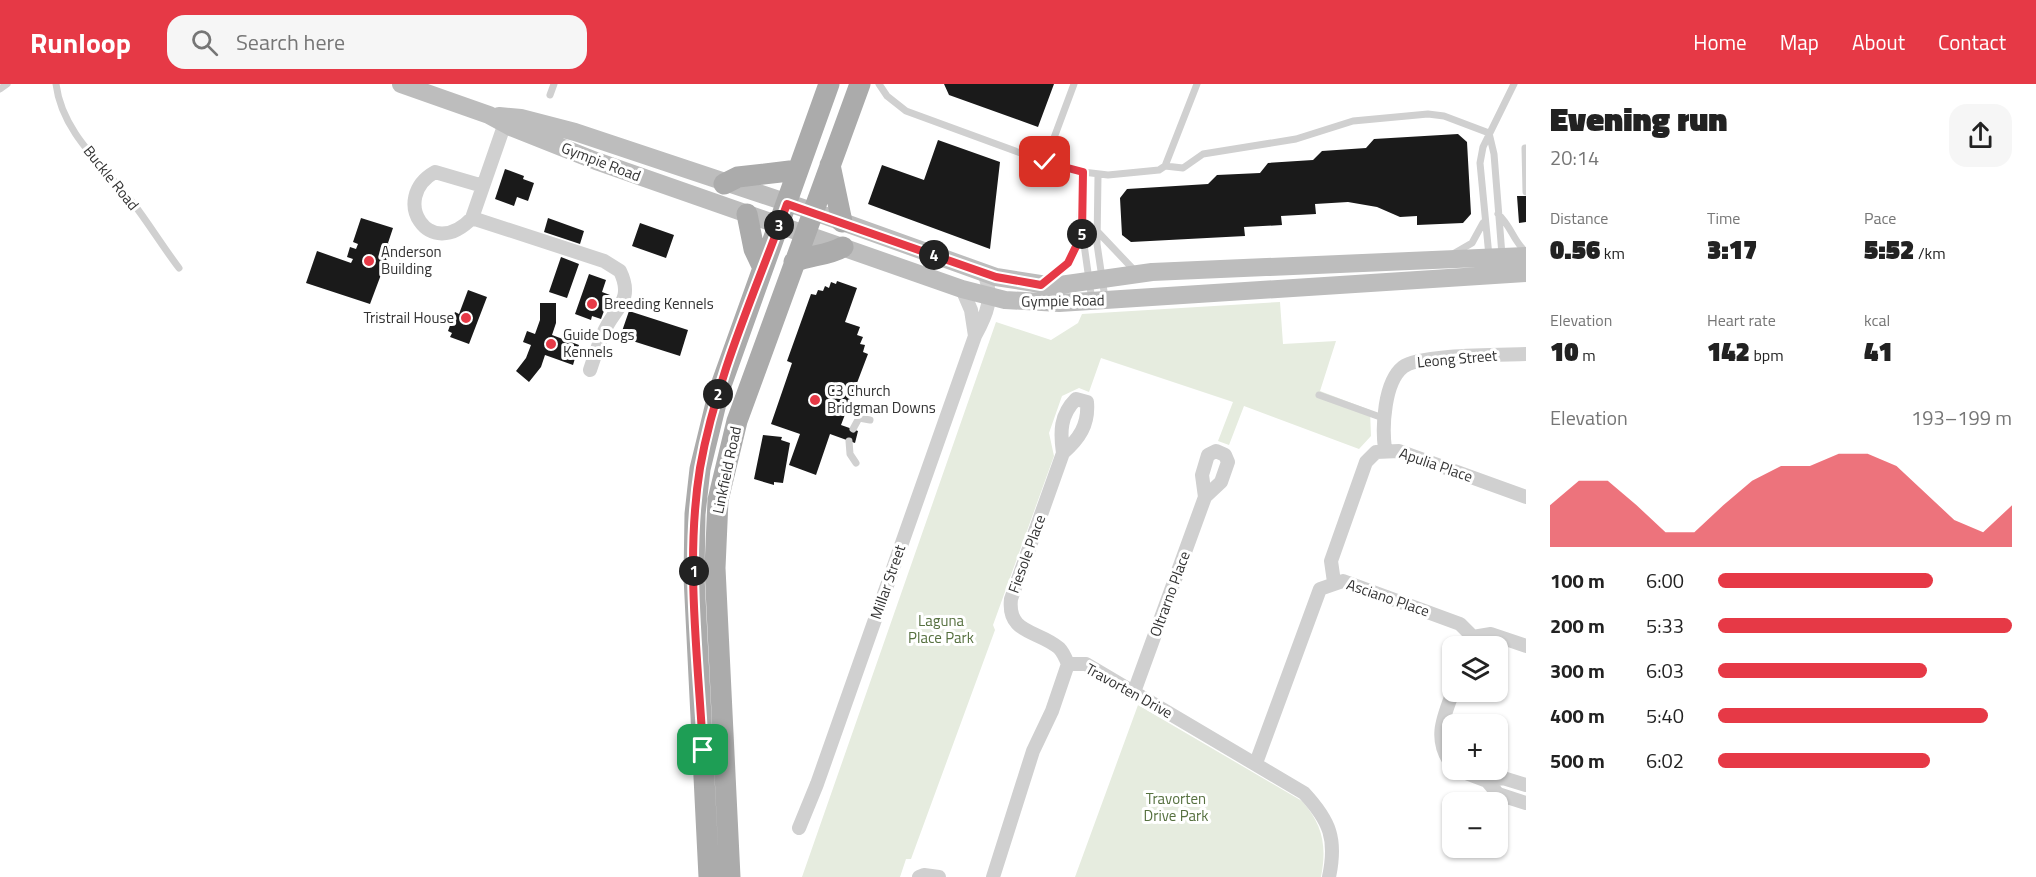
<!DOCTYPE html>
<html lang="en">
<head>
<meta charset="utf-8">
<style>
  body { margin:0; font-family:"Titillium Web",sans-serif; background:#f6f6f6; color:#222; height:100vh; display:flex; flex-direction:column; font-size:22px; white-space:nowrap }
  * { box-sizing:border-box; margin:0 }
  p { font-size:20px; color:#767676 }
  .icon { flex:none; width:33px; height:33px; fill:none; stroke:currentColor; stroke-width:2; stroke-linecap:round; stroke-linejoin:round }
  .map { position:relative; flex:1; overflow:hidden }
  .sheet { display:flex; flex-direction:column; background:#fff; width:510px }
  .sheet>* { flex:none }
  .buttons { position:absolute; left:1442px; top:552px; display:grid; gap:12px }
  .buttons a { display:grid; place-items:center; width:66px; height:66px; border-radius:12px; background:#fff; box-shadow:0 2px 4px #0004; font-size:30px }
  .pin { position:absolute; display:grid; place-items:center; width:51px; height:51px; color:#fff; margin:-26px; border-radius:12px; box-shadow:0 3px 9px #0006 }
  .km { position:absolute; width:30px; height:30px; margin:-15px; border-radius:50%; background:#222; color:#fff; font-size:16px; line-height:30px; text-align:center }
  .round { display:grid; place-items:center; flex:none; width:63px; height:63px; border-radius:18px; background:#f6f6f6 }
  .overview { display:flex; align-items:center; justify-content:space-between; height:102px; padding:0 24px }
  h1 { font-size:33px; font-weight:800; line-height:45px }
  .metrics { display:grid; grid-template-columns:repeat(3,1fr); gap:9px; height:102px; padding:6px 24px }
  .metrics div { display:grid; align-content:center }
  .metrics b { font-size:26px; font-weight:800 }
  .metrics small { font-size:16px; font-weight:400 }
  .metrics p { font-size:16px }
  .chart { height:168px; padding:12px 24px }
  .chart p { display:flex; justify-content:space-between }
  .chart svg { width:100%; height:108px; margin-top:6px; fill:#e63946; opacity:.7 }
  ul { padding:0 24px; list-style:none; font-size:20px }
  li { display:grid; grid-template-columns:96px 72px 1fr; align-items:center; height:45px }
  li i { height:15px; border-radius:8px; background:#e63946 }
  header { display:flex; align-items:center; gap:36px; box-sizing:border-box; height:84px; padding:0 30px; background:#e63946; color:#fff }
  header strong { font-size:28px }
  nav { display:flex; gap:33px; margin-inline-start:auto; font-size:21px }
  .search { width:420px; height:54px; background:#f6f6f6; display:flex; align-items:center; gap:15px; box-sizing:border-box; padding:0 21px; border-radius:18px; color:#767676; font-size:22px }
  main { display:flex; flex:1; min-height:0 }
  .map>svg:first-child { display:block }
  .green { fill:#e6ecdf }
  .building { fill:#1a1a1a }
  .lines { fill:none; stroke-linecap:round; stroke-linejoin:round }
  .service { stroke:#d0d0d0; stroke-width:7 }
  .minor { stroke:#d0d0d0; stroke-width:14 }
  .secondary { stroke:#bdbdbd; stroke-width:18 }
  .primary { stroke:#ababab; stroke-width:21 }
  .route-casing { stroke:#fff; stroke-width:12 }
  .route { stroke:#e63946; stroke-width:8 }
  .poi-dot { fill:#e63946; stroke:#fff; stroke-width:2 }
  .labels { text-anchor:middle; stroke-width:6; stroke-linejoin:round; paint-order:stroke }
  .street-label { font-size:15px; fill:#333; stroke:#fff }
  .poi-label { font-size:15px; fill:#333; stroke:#fff; text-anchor:start }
  .park-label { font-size:15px; fill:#56703f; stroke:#fff }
</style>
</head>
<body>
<header>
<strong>Runloop</strong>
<div class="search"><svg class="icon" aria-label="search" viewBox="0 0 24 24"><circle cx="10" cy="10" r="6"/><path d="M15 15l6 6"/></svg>Search here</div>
<nav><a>Home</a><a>Map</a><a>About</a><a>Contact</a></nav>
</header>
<main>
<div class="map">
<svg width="1526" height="793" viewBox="0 0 1526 793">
  <rect width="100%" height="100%" fill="#fff"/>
  <path class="green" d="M1280,218L1283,260L1336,257L1320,307L1370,326L1371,352L1359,365L1244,322L1229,361L1218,357L1233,318L1101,274L1089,308L1079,304L1062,312L1049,349L1054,372L993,541L995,546L911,775H906L900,793H802L996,238L1051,256L1078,239L1082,230Z
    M1138,621L1302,717C1323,741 1327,762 1321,793H1075Z"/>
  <path class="building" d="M944,0H1054L1038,43L949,11Z
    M1458,50L1467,58L1471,130L1463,139L1417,141V132L1400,133L1377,123L1348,118L1315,120L1316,130L1281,132L1282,141L1244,143L1245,152L1131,158L1122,151L1120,114L1127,105L1208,100L1217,91L1260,89L1268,79L1313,76L1322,67L1366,64L1374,55Z
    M938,56L1000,78L990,165L868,120L882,81L924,96Z
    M505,85L524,92L523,95L534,99L528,117L517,113L514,122L495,115Z
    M1517,112H1526V138L1519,139Z
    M361,134L393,144L388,159L391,164L370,220L306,199L317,167L351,179L353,175L347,173L350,163L356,165L358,160L353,158Z
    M548,134L584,147L580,160L544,148Z
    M640,139L674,151L666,174L632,162Z
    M561,173L579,180L567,214L549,208Z
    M589,190L606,196L602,208L610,211L601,235L592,232L591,236L575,230Z
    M837,197L857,204L845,238L860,243L857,251L863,253L860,260L865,261L863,268L868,270L841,341L858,347L855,359L830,350L816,391L789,381L800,350L771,340L792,279L787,277L811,210L816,211L818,206L823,207L825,202L829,204L831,198L836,200Z
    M468,206L487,213L469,260L450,253L452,249L448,247L455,228L459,230Z
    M540,219H556V239L552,251L579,261L573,281L545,271L541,283L529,298L516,287L526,274L531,261L523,258L527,247L535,250L540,236Z
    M629,227L688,246L680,272L620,253Z
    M763,351L782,353L781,356L790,359L783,399L774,398V401L754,395Z"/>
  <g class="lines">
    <path class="service" d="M56,0C62,49 104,82 133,119C149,140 163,163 179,184
      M879,0L887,12L906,27L1045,78L1083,88L1108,91L1159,86L1165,82L1183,84L1203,70L1296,55L1353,37L1428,30L1444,32L1489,49
      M0,5L7,0
      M550,11L554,0
      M1489,49L1494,70L1502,171
      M1525,64L1526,108
      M1045,78L1074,0
      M1165,82L1197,0
      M1083,88L1080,132L1092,217
      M1098,92L1097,160L1105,214
      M1498,130C1512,143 1513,157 1526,168
      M1097,147L1134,186
      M1453,170L1472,159L1483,139
      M1489,172L1480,79L1483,63L1514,0
      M1045,198L1068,179L1081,151
      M1319,311L1383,334
      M853,345L859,334L870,336
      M849,357L850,370L856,379"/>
    <path class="minor" d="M483,102L435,88C389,114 429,179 472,134L505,39
      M472,134L604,177L620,187C635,218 613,224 603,250C598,261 594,274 590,286
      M962,205L971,226L975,252
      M1385,365C1382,343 1384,298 1403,283C1419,270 1502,271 1526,270
      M1063,369C1060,348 1060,331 1076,315L1087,318C1089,341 1079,355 1063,369L1011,515C1007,550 1038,546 1059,564C1063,568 1066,575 1068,580
      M1334,498L1331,477L1366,378L1376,368L1399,367L1526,413
      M1134,608L1205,413L1221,398L1228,378L1225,371L1216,367L1208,371L1202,391L1205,413
      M1256,679L1320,505L1343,497L1460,540L1473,553L1491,550L1526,562
      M1452,681C1433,656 1443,634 1453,608
      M1458,686L1487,697
      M1526,701L1503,694L1487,697L1498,710L1526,719
      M799,744L817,700L975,252C987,230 994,214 984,189
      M919,793L924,791L939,793
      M993,793L1033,667L1052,627L1068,580H1086L1304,709C1330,737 1337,755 1329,793"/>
    <path class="secondary" d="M401,0L489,31L513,44L596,77L962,205L1005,216L1059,219L1526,189
      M499,32L521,34L575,48L812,127L996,193L1053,202L1152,188L1526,172"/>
    <path class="primary" d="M830,81L842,138
      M724,100L738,93L798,86
      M747,130L754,165L763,184
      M794,178C810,171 827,172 843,163
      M709,793L694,493L695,430L700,385L719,307L829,0
      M730,793L715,484L718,416L737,337L860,0"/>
  </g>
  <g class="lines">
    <defs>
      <path id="route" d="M703,666C698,573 685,476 700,384C716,293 756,206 787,120L996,193L1041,201L1068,179L1082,150L1083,88L1045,78"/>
    </defs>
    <use href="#route" class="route-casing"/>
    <use href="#route" class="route"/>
  </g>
  <g class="poi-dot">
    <circle cx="369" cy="177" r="6"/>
    <circle cx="592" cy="220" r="6"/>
    <circle cx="466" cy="234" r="6"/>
    <circle cx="551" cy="260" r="6"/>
    <circle cx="815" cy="316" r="6"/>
  </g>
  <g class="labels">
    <g class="street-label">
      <text transform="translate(601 78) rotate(21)" y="5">Gympie Road</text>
      <text transform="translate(111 94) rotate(51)" y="5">Buckle Road</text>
      <text transform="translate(1063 217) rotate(-1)" y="5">Gympie Road</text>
      <text transform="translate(1457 275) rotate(-5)" y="5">Leong Street</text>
      <text transform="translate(1436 381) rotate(19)" y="5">Apulia Place</text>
      <text transform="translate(727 386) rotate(-78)" y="5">Linkfield Road</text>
      <text transform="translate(1027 470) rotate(-70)" y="5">Fiesole Place</text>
      <text transform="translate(888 498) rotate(-71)" y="5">Millar Street</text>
      <text transform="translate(1170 510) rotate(-70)" y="5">Oltrarno Place</text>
      <text transform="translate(1388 514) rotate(19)" y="5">Asciano Place</text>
      <text transform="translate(1129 607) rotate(29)" y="5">Travorten Drive</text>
    </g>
    <g class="poi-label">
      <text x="381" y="173">Anderson<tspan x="381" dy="17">Building</tspan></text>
      <text x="604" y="225">Breeding Kennels</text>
      <text x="454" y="239" text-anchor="end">Tristrail House</text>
      <text x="563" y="256">Guide Dogs<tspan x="563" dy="17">Kennels</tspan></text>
      <text x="827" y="312">C3 Church<tspan x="827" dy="17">Bridgman Downs</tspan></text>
    </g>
    <g class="park-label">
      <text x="941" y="542">Laguna<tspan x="941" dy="17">Place Park</tspan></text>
      <text x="1176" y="720">Travorten<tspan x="1176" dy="17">Drive Park</tspan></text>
    </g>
  </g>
</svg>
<div class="buttons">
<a><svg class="icon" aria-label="layers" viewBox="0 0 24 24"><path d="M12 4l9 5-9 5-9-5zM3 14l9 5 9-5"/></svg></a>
<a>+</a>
<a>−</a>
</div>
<div class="pin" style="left:703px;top:666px;background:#1e9e55"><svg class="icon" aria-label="arrive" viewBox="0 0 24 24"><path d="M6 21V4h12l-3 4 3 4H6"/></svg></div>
<div class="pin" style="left:1045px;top:78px;background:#d93025"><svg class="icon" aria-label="check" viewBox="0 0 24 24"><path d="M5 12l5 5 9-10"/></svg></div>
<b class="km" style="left:694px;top:487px">1</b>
<b class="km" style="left:718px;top:310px">2</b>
<b class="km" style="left:779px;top:141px">3</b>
<b class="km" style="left:934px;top:171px">4</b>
<b class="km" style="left:1082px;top:150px">5</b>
</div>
<section class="sheet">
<div class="overview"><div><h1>Evening run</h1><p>20:14</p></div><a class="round"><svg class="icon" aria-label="share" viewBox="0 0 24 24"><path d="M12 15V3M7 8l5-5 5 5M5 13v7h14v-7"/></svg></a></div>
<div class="metrics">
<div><p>Distance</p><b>0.56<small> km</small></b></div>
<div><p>Time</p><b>3:17</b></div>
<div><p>Pace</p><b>5:52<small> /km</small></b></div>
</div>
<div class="metrics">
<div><p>Elevation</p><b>10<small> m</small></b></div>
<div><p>Heart rate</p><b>142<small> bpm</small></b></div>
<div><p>kcal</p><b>41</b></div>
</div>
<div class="chart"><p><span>Elevation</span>193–199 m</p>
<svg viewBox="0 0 160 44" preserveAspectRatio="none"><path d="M0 44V27L10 17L20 17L30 27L40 38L50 38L60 27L70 17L80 11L90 11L100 6L110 6L120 11L130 22L140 33L150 38L160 27V44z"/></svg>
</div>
<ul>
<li><b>100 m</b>6:00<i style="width:73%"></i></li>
<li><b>200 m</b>5:33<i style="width:100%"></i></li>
<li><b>300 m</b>6:03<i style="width:71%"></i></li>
<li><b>400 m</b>5:40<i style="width:92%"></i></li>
<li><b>500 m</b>6:02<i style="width:72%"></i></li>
</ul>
</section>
</main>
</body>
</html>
